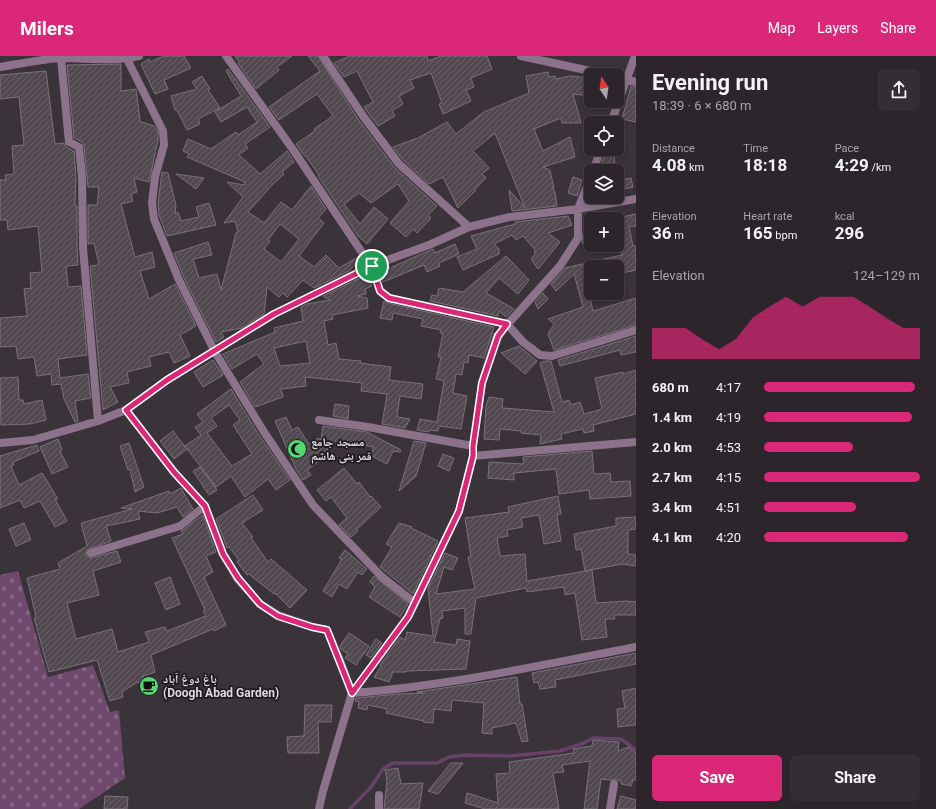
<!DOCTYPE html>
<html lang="en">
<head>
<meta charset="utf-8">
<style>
  body { margin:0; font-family:Roboto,"Noto Naskh Arabic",sans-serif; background:#342e34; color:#f1f3f6; height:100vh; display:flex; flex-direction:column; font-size:15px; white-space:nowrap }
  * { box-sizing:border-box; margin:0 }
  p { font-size:13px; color:#a6a5a9 }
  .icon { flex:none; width:22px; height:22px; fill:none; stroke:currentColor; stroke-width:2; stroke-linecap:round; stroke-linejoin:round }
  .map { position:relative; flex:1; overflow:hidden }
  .drawer { display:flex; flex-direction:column; background:#2c262c; width:300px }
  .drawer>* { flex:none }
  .needle { width:26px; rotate:347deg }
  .buttons { position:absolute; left:584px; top:12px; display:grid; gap:8px }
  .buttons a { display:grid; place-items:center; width:40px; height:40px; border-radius:6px; background:#2c262c; box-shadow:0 2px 6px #0003,0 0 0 1px #484348; font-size:20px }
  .pin { position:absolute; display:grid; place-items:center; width:34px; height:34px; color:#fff; margin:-17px; border:2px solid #fff; border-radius:50%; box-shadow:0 1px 4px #0007 }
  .round { display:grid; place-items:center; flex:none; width:42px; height:42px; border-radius:6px; background:#342e34 }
  .summary { display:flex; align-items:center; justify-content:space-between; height:68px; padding:0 16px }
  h1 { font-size:22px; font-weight:700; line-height:30px }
  .metrics { display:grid; grid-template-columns:repeat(3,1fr); gap:6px; height:68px; padding:4px 16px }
  .metrics div { display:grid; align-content:center }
  .metrics b { font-size:17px; font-weight:700 }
  .metrics small { font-size:11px; font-weight:400 }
  .metrics p { font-size:11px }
  .chart { height:112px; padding:8px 16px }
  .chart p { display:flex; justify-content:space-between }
  .chart svg { width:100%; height:72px; margin-top:4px; fill:#db2777; opacity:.7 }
  .cta { display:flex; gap:8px; margin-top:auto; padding:8px 16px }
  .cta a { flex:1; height:46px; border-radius:6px; background:#db2777; color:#fff; font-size:16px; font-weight:700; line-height:46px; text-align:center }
  .cta a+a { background:#342e34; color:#f1f3f6 }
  ul { padding:0 16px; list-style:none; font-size:13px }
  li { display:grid; grid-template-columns:64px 48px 1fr; align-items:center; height:30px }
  li i { height:10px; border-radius:5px; background:#db2777 }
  header { display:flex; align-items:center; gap:24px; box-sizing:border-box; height:56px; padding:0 20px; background:#db2777; color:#fff }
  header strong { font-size:19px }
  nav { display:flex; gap:22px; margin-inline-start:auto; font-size:14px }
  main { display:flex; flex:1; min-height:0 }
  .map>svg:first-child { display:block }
  .cemetery { fill:url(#cemetery-stones) }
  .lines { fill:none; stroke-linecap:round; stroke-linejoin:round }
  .stream { stroke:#684169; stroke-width:3.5 }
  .building { fill:url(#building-hatch); stroke:#7b717a; fill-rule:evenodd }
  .minor { stroke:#8d728c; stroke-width:8 }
  .route-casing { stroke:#fff; stroke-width:8 }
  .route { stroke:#db2777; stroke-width:5 }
  .labels { text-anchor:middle; stroke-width:3.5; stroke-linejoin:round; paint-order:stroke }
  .poi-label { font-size:12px; font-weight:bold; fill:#ded9de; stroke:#1f1c1f; text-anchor:start }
</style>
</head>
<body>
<header>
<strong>Milers</strong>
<nav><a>Map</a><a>Layers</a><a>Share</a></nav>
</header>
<main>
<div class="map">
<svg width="636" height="753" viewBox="0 0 636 753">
  <defs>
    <pattern id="cemetery-stones" width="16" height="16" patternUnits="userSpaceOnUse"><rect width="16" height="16" fill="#6f496d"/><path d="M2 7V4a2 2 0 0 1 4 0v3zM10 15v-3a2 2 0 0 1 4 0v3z" fill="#836381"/></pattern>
    <pattern id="building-hatch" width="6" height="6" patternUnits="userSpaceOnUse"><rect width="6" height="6" fill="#514850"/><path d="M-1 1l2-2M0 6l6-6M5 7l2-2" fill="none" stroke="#6a6269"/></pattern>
  </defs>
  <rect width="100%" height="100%" fill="#3a333a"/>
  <path class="cemetery" d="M18,515L48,621L93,609L110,656L119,654L125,722L79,753H0V519Z"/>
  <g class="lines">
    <path class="stream" d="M350,753L371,731L383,713L393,707H437L449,701L464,699L510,700L560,695L584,687L593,682L621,683L636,694"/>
  </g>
  <path class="building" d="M164,0H184L191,12L164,24L168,33L155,38L141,8L149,3L150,6Z
    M235,0H292L277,11L279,14L256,33L238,7L239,6Z
    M308,0H318L358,63L382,95L395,112L437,150L428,159L431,162L417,177L413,173L406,181L390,167L409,145L398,128L371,147L359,137L344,148L360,168L374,151L388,163L367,188L358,180L318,120L319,119L307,102L303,98L296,88L315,75L314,73L333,60L317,38L279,64L269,51L320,15Z
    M350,0H427L428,5L441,0H487L492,13L471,22L474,31L466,34L471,45L443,58L439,48L442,47L431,17L410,24L414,32L399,40L403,48L392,55L395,60L378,70L364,51L373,46L357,15L344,21L334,7Z
    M121,8V35L136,33L140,64L139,65L154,70L158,76V84L149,126L134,122L137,136L131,138L133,145L121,148L135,201L152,196L155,211L140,215L149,243L175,228L196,270L180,279L190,300L174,307L169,296L149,301L151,310L127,316L129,327L110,331L118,346L103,354L90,210L99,209L94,187L88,188V149H97L99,131H88L84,90L82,86L74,82L67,9Z
    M228,13L270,71L245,88L248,92L239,99L260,118L287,95L294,106L282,116L284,118L272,129L248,156L264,167L281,146L292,154L311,130L326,153L318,162L324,167L299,200L314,211L326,199L339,212L358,201L360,204L349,215L314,232L303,224L287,241L283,237L279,241L267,231L264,258L242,272L221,276L224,281L216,286L184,222L174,197L208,186L212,199L193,203L199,222L217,218L221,234L236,177L238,176L235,165L224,167L243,141L227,126L244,129L245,126L187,101L189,98L183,95L188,83L211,93L236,76L238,79L257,66L247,51L221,66L215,56L241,40L226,15ZM280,168L299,183L281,206L264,193L270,185L268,184Z
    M46,15L55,88L64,87L66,91L74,95L76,121L75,150H77V189L78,209L66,210L68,231L81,230L87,299L58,303L60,322L88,318L91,342L75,345L78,365L75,366L64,343L61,328L52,329L51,318L37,320L34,301L18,303L16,290L0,291V262L27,260L24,233L31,232L30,217L42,216L38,170L8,174L7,164H0V124H6L5,119L14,118L12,90L24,89L19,41L0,43V19Z
    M548,16L549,21L555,20L556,23L570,20L591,22V40L573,38L581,67H562L561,62L534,73L543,95L570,81L575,101L543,111L550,114L554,132L552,131L555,136L557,150L512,155L509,134L525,152L495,77L473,95L489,112L482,118L486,122L475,133L476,134L458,152L443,121L429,128L403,104L393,91L418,82L447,66L456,78L484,56L529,37L526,20Z
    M202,20L210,33L208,34L220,52L198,63L200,68L187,74L177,54H175L171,40L197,33L192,26Z
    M631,30L636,31V66L622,63Z
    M607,93H614L615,115H599Z
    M162,116L168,117L176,149L175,158L178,156L181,165L199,161L196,151L209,147L216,169L167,180L159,159L158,147Z
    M176,118L204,122L196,133Z
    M573,121L582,124L577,140L568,137Z
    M631,122L633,131L617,135V125Z
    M636,158V170L629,171L633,190H636V214L618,218L617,211H591V224L586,225L593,255L636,242V269L554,294L548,278L554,268L548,263L583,251L574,218L556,235L551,228L565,212L622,199L618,177H617V162Z
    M568,160L572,169L548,177L560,186L538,213L531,203L536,197L534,196L535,194L523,180L516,184L512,179L494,188L499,193V198L463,214L457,201L477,193L471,180L515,168V166L559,161V162L560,161Z
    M591,169V183L584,190L582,186L584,170Z
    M455,188L459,198L439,207L440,210L427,216L424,209L383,226L379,215L385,214L433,193L435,197Z
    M506,200L529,224L518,238L499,222L486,237L514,253L506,261L499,255L498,260L430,245L432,239L437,240L439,232L463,236Z
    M368,218L372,230L365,233L366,238L357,240L367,242L368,252L332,259L333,263L324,265L328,289L336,287L339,303L361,305L360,307L391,311L389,324L423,328L421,343L400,340L397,361L410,363L405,372L382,368L387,338L361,335L362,327L305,321L306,330L281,333L283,341L255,351L240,326L264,308L257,298L232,313L223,298L275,276L274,272L303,265L301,251L307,248L330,244L323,240ZM306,285L310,307L280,310L274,292Z
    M543,237L548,243L538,253L535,246Z
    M384,245L388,247L494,271L484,302L469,299L468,307L464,306L462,319L456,318L453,337L467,340L461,373L439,370L438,375L430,374L429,376L417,374L420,363L437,366L444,325L436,323L441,301H438L443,277H440L441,274L421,270L423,263L393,257L392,264L380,262Z
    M636,280V296L621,299L620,294L560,310L558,304Z
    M519,290L537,305L525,318L501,297Z
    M213,304L223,319L203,331L194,316Z
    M546,305H551L562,346L569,344L571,349L580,346L584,358L602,353L595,322L623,316V318L636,314V358L593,369L594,375L584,377L583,373L561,378L562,383L540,388L541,379L521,377V375L500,373L499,384L484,383L486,350L489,341L503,343L502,352H503L554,356L540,307Z
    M18,321L19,344H23L24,348L42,344L46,364L30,368L1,369L0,322Z
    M231,333L259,379L290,424L276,434L268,423L245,441L231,420L216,431L185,390L201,379L195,371L203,366L197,358ZM229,349L240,364L233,369L252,398L232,410L207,377L217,370L211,362Z
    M335,348L349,350L348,363L333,360Z
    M286,361L292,374L298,371L309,388L319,382L321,384L323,370L367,376L401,394L400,396L393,395L387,408L370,399L374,391L347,387L346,390L322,385L330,397L307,414L311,419L303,424L296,413L275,365Z
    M173,375L187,393L174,403L160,385Z
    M58,383L62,394L60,395L68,411L52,418L40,391Z
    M414,385L426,387L416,420L399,435Z
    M129,387L144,431L135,436L130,413L128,414L120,390Z
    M37,389L39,395L13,406L14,409L11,410L19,429L42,417L58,443H55L67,465L55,471L40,445L24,452L20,444L0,452V400Z
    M592,395L594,418L610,417L611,426L630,425L631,440L590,443L589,434L559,438L556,413L514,417V424L488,422L489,406L524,408L523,401Z
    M443,398L454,402L449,415L438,410Z
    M200,411L217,434L209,439L193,415Z
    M344,412L357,428L359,426L370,441L371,440L381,451L356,474L358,475L351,481L339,469L347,462L331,441L326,445L317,434Z
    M181,432L193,453L183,461L177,451L157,457L138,455L140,463L106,470L111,485L87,494L86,499L90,502L117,495L121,506L93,515L99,539L67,547L76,583L112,573L118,596L149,586L145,576L165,571L167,575L206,560L203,555L205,554L172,482L183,478L181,475L203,459L216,496L206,500L213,516L204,521L226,569L214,575L213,573L151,599L155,616L143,620L144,625L136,627L122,636L123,641L110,645L97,604L49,616L34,562L36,561L27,522L60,513L58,507L87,490L81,467L132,453L121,452L169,435L170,438Z
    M253,439L263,454L242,467L253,481L251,482L268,506L271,503L307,534L290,552L275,537L274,538L249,518L247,519L237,506L239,504L229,491L227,492L216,463Z
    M558,440L561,458L557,459L561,485L544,488L539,459L521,462L523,471L507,474L508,480L497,482L500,500L525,498L527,525L592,514L596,547L626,545L636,546V559H614L615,563H605L607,581L582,584L575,537L565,539L564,531L527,536L526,532L476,542L471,578H465V552L442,555L443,562L440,563L434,586L456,589L457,583L470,585L466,613L407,615L406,616H393L389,626L374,621L381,610L380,609L400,581L405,584L407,576L433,580L428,532L445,497L458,502L452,514L444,511L436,538L475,533L468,501H471L465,462L509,456L508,451Z
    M636,461V473L628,474V498L636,499V510L622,508L585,515L581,493L576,494L574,478L616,470V462Z
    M24,467L31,484L16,490L9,473Z
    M399,467L412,471L411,472L438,485L413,538L380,511L392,491L386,488Z
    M345,494L367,513L362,519L358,516L347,533L339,528L332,541L323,535L342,503L339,502Z
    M374,520L408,548L400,561L369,541L375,531L370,526Z
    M170,521L180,548L166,554L155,527Z
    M349,577L369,590L356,609L345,602L348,598L341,593L340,590Z
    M376,583L382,587L371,602L366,599Z
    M636,597V608L555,624L556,631L540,633L538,626L534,627L532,617Z
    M517,621L520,648H522L528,685L522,686L516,667L492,672V678L482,677L484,647L452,644L451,655L434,653L433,667L423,666L424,665L386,657L387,653L368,649L367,654L358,652L359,646L355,645L356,642L398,638L423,637L417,636Z
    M636,632V669L618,671L617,653L625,652L622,635Z
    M305,649H332L331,666H318L319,697H288L287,681L304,680Z
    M593,684L619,686L618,695L629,691L636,697V724H633L631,730L621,728V725L615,723L611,724L601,723L597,753H584L590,705L562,709L564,716L553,717L559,753H485L465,747L467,737L498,747L496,718L510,717L509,706L574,697L573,693L592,690Z
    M451,707H463L438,738L428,735Z
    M398,712L401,728L423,727L419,753H384L387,724L385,714Z
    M105,740L128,741L127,753H104Z
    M621,740L636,744V753H617Z"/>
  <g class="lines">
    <path class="minor" d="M226,0L294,95L371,210L380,235L389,242L507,268L523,286L540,299L552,300L636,274
      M323,0L363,60L399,108L469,171
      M521,0L609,19
      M61,2L69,86L79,91L82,121L83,192L98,365
      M127,3L163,75L164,89L155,121L152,147L154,163L179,224L215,296L264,376L313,449L382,521L415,547
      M0,11C20,8 42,3 62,2C88,2 113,6 139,0
      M617,21L636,26
      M611,67L635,0
      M593,115L601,93
      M126,354L174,416L205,450L223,498L237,522L260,548L278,559L312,571L327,574L339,602L352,637C447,630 542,609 636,591
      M319,364L368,371L473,390
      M0,387L33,384L98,365L126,354L167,324L274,258L371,210L429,189L469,171L510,161L578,153L636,143
      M473,400L636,386
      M91,497L180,470L205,450
      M379,739V753
      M319,753L323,735L352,637L408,561L459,455L473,400V390L482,327L497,280L560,210L578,182V153L591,120
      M610,753L614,728"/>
  </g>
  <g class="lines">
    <defs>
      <path id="route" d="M372,210L380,235L389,242L507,268L498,280L482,327L473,390V400L459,455L408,561L352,637L327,574L312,571L278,560L260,548L238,522L223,498L205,450L174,416L126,354L167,324L274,258Z"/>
    </defs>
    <use href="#route" class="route-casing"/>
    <use href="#route" class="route"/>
  </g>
  <defs>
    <symbol id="mosque-disc" viewBox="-11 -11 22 22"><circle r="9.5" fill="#55d671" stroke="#1f1c1f"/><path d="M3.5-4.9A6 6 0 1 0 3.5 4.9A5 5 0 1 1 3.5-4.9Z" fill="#111"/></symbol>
    <symbol id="cafe-disc" viewBox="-11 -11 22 22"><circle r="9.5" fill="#55d671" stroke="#1f1c1f"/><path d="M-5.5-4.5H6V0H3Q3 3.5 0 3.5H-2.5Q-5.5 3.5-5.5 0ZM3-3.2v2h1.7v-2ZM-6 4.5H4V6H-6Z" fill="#111"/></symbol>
  </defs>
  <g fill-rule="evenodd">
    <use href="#mosque-disc" x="286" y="382" width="22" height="22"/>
    <use href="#cafe-disc" x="138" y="619" width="22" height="22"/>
  </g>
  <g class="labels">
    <g class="poi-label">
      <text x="311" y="390">مسجد جامع<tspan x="311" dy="14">قمر بنی هاشم</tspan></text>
      <text x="163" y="627">باغ دوغ آباد<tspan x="163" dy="14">(Doogh Abad Garden)</tspan></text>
    </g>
  </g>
</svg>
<div class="buttons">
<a><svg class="needle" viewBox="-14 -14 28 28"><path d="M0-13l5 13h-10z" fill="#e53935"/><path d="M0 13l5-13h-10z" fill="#a6a5a9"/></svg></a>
<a><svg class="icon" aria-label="locate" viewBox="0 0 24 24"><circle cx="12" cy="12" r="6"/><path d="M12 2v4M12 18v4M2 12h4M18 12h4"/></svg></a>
<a><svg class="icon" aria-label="layers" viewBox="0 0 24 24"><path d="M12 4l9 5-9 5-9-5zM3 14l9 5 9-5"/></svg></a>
<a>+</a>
<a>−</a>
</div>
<div class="pin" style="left:372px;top:210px;background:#1e9e55"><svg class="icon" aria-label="arrive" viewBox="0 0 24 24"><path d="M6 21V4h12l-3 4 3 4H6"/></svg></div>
</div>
<section class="drawer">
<div class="summary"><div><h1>Evening run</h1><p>18:39 · 6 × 680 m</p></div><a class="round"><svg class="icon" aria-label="share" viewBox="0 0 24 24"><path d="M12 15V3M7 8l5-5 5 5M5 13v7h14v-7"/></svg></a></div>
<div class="metrics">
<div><p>Distance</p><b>4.08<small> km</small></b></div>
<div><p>Time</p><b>18:18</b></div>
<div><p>Pace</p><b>4:29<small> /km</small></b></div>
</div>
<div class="metrics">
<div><p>Elevation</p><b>36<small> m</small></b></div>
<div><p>Heart rate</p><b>165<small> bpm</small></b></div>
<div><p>kcal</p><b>296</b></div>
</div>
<div class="chart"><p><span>Elevation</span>124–129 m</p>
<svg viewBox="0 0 160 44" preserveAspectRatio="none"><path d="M0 44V25L10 25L20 25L30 32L40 38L50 32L60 19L70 12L80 6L90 12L100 6L110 6L120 6L130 12L140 19L150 25L160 25V44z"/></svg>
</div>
<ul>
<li><b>680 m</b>4:17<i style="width:97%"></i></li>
<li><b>1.4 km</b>4:19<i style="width:95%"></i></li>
<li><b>2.0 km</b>4:53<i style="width:57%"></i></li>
<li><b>2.7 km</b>4:15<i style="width:100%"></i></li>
<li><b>3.4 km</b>4:51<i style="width:59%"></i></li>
<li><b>4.1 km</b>4:20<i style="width:92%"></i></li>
</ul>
<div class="cta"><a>Save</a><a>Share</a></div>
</section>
</main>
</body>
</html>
